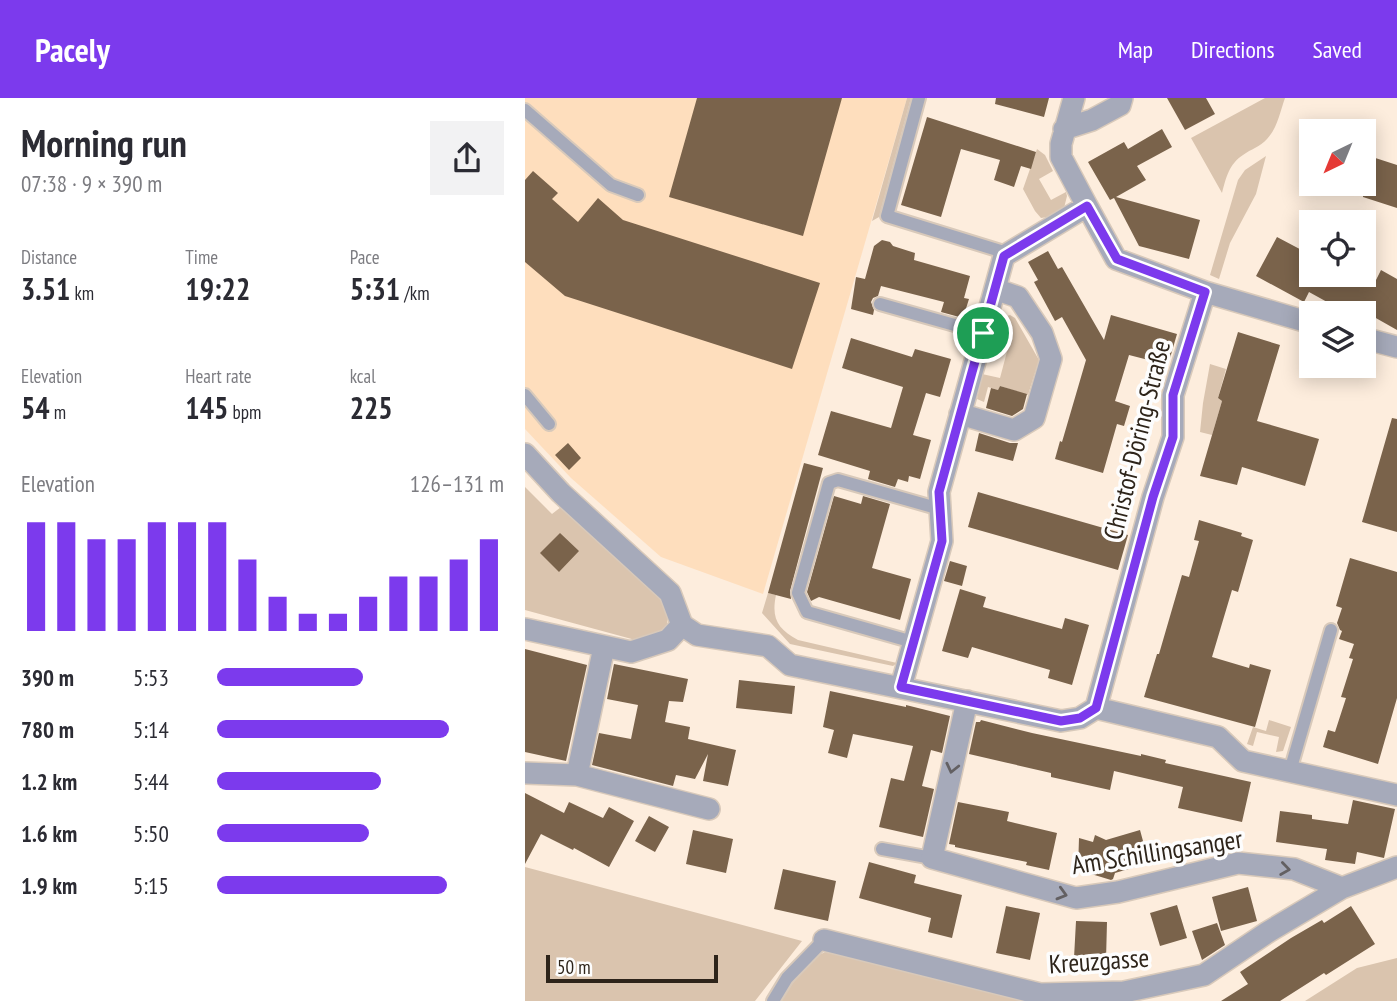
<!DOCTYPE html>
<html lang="en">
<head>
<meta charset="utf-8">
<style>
  body { margin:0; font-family:"PT Sans Narrow",sans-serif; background:#f2f2f3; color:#2b2b33; height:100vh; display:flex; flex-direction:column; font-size:26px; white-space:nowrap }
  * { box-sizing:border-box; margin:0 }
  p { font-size:23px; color:#7c7c81 }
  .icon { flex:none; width:38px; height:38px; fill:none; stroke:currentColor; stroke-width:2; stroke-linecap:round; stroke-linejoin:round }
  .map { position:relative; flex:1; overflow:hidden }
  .details { display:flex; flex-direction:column; background:#fff; width:525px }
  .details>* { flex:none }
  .needle { width:46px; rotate:223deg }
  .buttons { position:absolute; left:774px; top:21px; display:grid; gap:14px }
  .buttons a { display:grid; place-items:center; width:77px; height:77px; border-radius:0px; background:#fff; box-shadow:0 4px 18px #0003; font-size:35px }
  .scale { position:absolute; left:21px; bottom:18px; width:172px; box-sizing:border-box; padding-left:7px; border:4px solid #2d241a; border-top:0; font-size:19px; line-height:24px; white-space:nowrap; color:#2d241a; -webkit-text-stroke:5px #fdfdfd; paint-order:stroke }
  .pin { position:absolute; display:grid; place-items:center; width:60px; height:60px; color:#fff; margin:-30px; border:4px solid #fff; border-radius:50%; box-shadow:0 2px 7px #0007 }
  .round { display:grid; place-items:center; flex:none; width:74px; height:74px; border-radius:0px; background:#f2f2f3 }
  .head { display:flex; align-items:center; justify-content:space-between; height:119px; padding:0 21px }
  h1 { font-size:38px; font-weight:700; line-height:52px }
  .metrics { display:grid; grid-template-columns:repeat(3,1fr); gap:10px; height:119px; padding:7px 21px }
  .metrics div { display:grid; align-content:center }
  .metrics b { font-size:30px; font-weight:700 }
  .metrics small { font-size:19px; font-weight:400 }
  .metrics p { font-size:19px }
  .chart { height:196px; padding:14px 21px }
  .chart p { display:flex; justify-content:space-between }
  .chart svg { width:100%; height:126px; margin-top:7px; stroke:#7c3aed; stroke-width:6 }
  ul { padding:0 21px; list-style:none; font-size:23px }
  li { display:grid; grid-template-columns:112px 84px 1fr; align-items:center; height:52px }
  li i { height:18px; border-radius:9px; background:#7c3aed }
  header { display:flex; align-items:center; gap:42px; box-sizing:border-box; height:98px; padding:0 35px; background:#7c3aed; color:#fff }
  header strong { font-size:33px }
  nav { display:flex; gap:38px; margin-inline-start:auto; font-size:24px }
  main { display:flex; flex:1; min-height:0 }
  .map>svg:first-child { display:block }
  .built { fill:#fedebd }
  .green { fill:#dac4ae }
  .building { fill:#7a634b }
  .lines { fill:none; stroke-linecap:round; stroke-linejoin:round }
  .lane-casing { stroke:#d8c9ba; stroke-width:16 }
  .street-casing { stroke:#d8c9ba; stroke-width:24 }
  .lane { stroke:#a6aaba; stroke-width:12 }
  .street { stroke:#a6aaba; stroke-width:21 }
  .oneway { stroke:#636062 }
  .route-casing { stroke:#fff; stroke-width:14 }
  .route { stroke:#7c3aed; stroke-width:9 }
  .labels { text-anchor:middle; stroke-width:7; stroke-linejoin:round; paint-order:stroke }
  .street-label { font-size:26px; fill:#2d241a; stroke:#fdfdfd }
</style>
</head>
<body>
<header>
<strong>Pacely</strong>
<nav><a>Map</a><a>Directions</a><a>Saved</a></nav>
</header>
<main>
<section class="details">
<div class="head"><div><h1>Morning run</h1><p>07:38 · 9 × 390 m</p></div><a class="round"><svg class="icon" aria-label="share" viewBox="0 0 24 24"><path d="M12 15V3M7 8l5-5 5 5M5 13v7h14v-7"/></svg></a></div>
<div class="metrics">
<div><p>Distance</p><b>3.51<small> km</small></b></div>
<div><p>Time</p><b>19:22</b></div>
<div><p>Pace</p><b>5:31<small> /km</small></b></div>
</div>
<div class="metrics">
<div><p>Elevation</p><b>54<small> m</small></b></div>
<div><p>Heart rate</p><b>145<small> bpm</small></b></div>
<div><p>kcal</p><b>225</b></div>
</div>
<div class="chart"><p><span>Elevation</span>126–131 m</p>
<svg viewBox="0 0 160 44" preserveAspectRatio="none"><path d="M5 44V6M15 44V6M25 44V12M35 44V12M45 44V6M55 44V6M65 44V6M75 44V19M85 44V32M95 44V38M105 44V38M115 44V32M125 44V25M135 44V25M145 44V19M155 44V12"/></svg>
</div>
<ul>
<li><b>390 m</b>5:53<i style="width:51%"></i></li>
<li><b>780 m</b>5:14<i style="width:81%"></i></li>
<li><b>1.2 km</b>5:44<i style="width:57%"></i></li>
<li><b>1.6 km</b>5:50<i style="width:53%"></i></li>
<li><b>1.9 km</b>5:15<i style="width:80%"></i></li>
</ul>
</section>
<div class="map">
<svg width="872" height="903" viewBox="0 0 872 903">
  <rect width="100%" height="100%" fill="#fdeddd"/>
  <path class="built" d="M0,0H382L238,496L136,459L46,380L0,331Z"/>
  <path class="green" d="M382,0H386L354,119L347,123Z
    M740,0H760C755,14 752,31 742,41C735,49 726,51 718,57C704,66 701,80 697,95L666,40Z
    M512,51L520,57L528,73L514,81L526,102L541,94L542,98L539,110L523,119L516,120L510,113L498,91Z
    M741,58L731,96L705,145L694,181L685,177L713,82L720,72Z
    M485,217L490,220L514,262L503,297L475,288L473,292L463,289L459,304L452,301L457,276L475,280L488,231L471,226L475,220Z
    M685,266L701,271L693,300L697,303L687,337L675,334L678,305Z
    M0,389L27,416L36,409L136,501C142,515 146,523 138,537L114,543L0,512Z
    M243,495L251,497C246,521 253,531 273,542L372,565L368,568L265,546L237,515Z
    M744,622L766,629L758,653L751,654L754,639L732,634L728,648L722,646L728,629L741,633Z
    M0,769L277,843L230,903H0Z
    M307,851L556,903H254L287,860Z
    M872,860V903H780L832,870Z"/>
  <path class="building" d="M172,0H317L278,138L144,99Z
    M471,0H524L519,19L470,6Z
    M642,0H681L690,16L660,32Z
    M402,19L511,54L506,71L496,68L489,89L469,82L475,62L436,51L416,119L376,107Z
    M637,31L647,49L612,68L621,82L591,99L675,122L664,161L614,148L589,100L585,102L563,64L599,44L603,51Z
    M838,56L872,67V110L838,99Z
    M8,73L33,95L27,101L53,124L73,100L98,122L295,185L267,271L40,198L0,164V82Z
    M752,139L786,157V177H842L851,182L856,172L872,181V232L842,215H822L784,194L779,204L731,178Z
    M357,142L365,144L368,148L390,155L389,162L445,178L439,200L444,201L438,220L416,214L419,204L356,188L353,198L348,200L346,204L349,212L348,217L326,211L331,179L340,181L349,148Z
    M523,153L533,171L537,169L579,242L586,217L652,236L643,267L604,257L590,303L605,308L599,328L592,326L578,375L530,361L535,343L537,344L561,262L537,219L530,223L509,184L513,182L503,164Z
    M713,234L755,247L732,323L794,341L780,388L717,369L712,387L675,378L697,303L693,300Z
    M326,240L387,259L390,251L426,261L415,299L401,295L388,337L406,342L395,381L384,378L383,384L373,381L370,389L343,381L345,373L293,357L306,313L366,330L378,289L317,270Z
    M475,288L502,296L498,311L487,318L461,310L466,290L473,292Z
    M867,320L872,321V434L837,424Z
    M454,335L485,345H493L488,363L450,353Z
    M43,345L56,360L44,372L30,357Z
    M279,365L298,370L265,493L266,501L243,495Z
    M453,394L603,437L593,472L443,429Z
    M309,398L336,406L338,398L365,406L347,470L386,481L375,522L294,499L286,503L282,494Z
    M674,422L717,435L716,438L728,442L713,494L707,492L687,559L724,570L725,566L746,572L730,629L619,599L632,556H634L657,477L664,479L674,443L669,442Z
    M35,435L54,453L34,474L15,455Z
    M825,460L872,474V600L853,666L798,649L803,632L810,634L821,600L816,599L828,561L824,560L829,546L814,541L817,533L815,532L812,525L817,510L811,508Z
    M425,463L442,468L437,488L419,483Z
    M435,491L461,499L458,509L537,531L540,520L564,527L547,587L523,580L525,572L447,549L443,560L417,553Z
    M0,551L62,567L41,663L0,654Z
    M89,566L163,581L158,604L144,603L140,624L165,629L163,641L211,652L203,688L178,683L183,656L170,681L151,677L148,688L67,667L74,635L106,641L113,607L82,601Z
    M214,582L270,588L267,616L211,610Z
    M305,593L381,609V607L425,618L417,655L406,652L397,688L409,691L398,739L354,729L366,680L379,683L388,648L328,636L322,660L303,655L309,632L298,629Z
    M456,622L507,635L616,658V656L641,662L640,665L726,684L717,724L653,710L658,689L589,673L585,692L526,679V675L444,656L451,624H455Z
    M0,695L39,715L44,704L78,720L84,709L109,723L84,769L49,750L48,752L16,736L0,766Z
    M828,702L870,711L859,760L832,754L830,766L800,762L802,751L751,744L755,713L787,717V721L823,726Z
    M433,704L484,714L482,723L532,735L524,772L501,767L502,764L430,749V747L424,746Z
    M124,718L144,729L130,754L110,743Z
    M168,732L208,741L201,775L161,766Z
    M615,732L624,765L590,775L588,781L586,782L553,772L554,740L568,744L570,737L581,742Z
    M344,764L391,777L389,785L437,797L427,840L403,834L406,820L334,800Z
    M258,771L311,783L303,823L249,811Z
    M723,789L732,823L696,833L687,799Z
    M652,807L662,840L635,848L625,815Z
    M481,808L515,815L505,862L471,855Z
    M826,808L850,846L801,877L799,875L755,903H696L723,886L715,874L766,840L797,822L799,825Z
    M551,823L582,824L581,862L549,860Z
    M692,825L700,847L677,862L667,833Z"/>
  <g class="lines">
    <defs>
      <path id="lane" d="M394,0L362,118L482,155
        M0,12L86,87L113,97
        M355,206L458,235
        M0,297L24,326
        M388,544L282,514L273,495L304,385L313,382L415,411
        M765,673L806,532
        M357,751L407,760
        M248,903L262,880L299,842"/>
      <path id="street" d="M539,31L567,22L595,7L597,0
        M562,108L591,161L680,194
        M838,240L872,249
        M435,316L489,332L509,320L526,261L517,235L493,199L470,191
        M0,356L36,395L145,495L157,527
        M157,527L172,537L243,548L265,567L536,623L555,620L571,610L693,639L718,663L872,697
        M0,531L106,554L143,542L157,527
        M376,589L417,443L414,394L479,158L562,108L536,59V46L549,0
        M442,603L407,760L551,800L593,794L713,765L769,771L817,790
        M571,610L628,399L648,339V297L680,194L786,225
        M0,675L52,677L184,711
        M52,677L79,549
        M299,842L515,896L599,894L679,877L743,834L817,790L872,769"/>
    </defs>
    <use href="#lane" class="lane-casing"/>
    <use href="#street" class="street-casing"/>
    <use href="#lane" class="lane"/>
    <use href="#street" class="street"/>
  </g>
  <defs><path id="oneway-chevron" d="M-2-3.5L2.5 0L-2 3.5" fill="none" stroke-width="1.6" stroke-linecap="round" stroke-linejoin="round" transform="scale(1.75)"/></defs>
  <g class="oneway">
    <use href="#oneway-chevron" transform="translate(427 670) rotate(103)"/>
    <use href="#oneway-chevron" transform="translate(760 771) rotate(8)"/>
    <use href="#oneway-chevron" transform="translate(537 796) rotate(16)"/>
  </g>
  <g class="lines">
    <defs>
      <path id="route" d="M562,108L592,161L680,194L648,297V339L628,399L571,610L555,620L536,623L376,589L417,443L414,394L479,158Z"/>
    </defs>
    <use href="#route" class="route-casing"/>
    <use href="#route" class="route"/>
  </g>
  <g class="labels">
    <g class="street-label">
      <text transform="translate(612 342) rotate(-76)" y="9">Christof-Döring-Straße</text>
      <text transform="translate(632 754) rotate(-9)" y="9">Am Schillingsanger</text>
      <text transform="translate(574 863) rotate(-4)" y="9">Kreuzgasse</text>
    </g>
  </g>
</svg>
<div class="buttons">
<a><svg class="needle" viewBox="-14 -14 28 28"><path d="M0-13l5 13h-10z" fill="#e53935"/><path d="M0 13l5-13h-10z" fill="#7c7c81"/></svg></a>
<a><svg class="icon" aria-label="locate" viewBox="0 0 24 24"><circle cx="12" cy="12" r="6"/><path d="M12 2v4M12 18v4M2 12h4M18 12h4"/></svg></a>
<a><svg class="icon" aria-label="layers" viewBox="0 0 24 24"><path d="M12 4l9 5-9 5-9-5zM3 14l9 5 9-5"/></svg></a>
</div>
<div class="scale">50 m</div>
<div class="pin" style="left:458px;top:235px;background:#1e9e55"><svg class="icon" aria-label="arrive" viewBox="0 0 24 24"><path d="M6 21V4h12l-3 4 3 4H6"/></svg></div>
</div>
</main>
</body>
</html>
